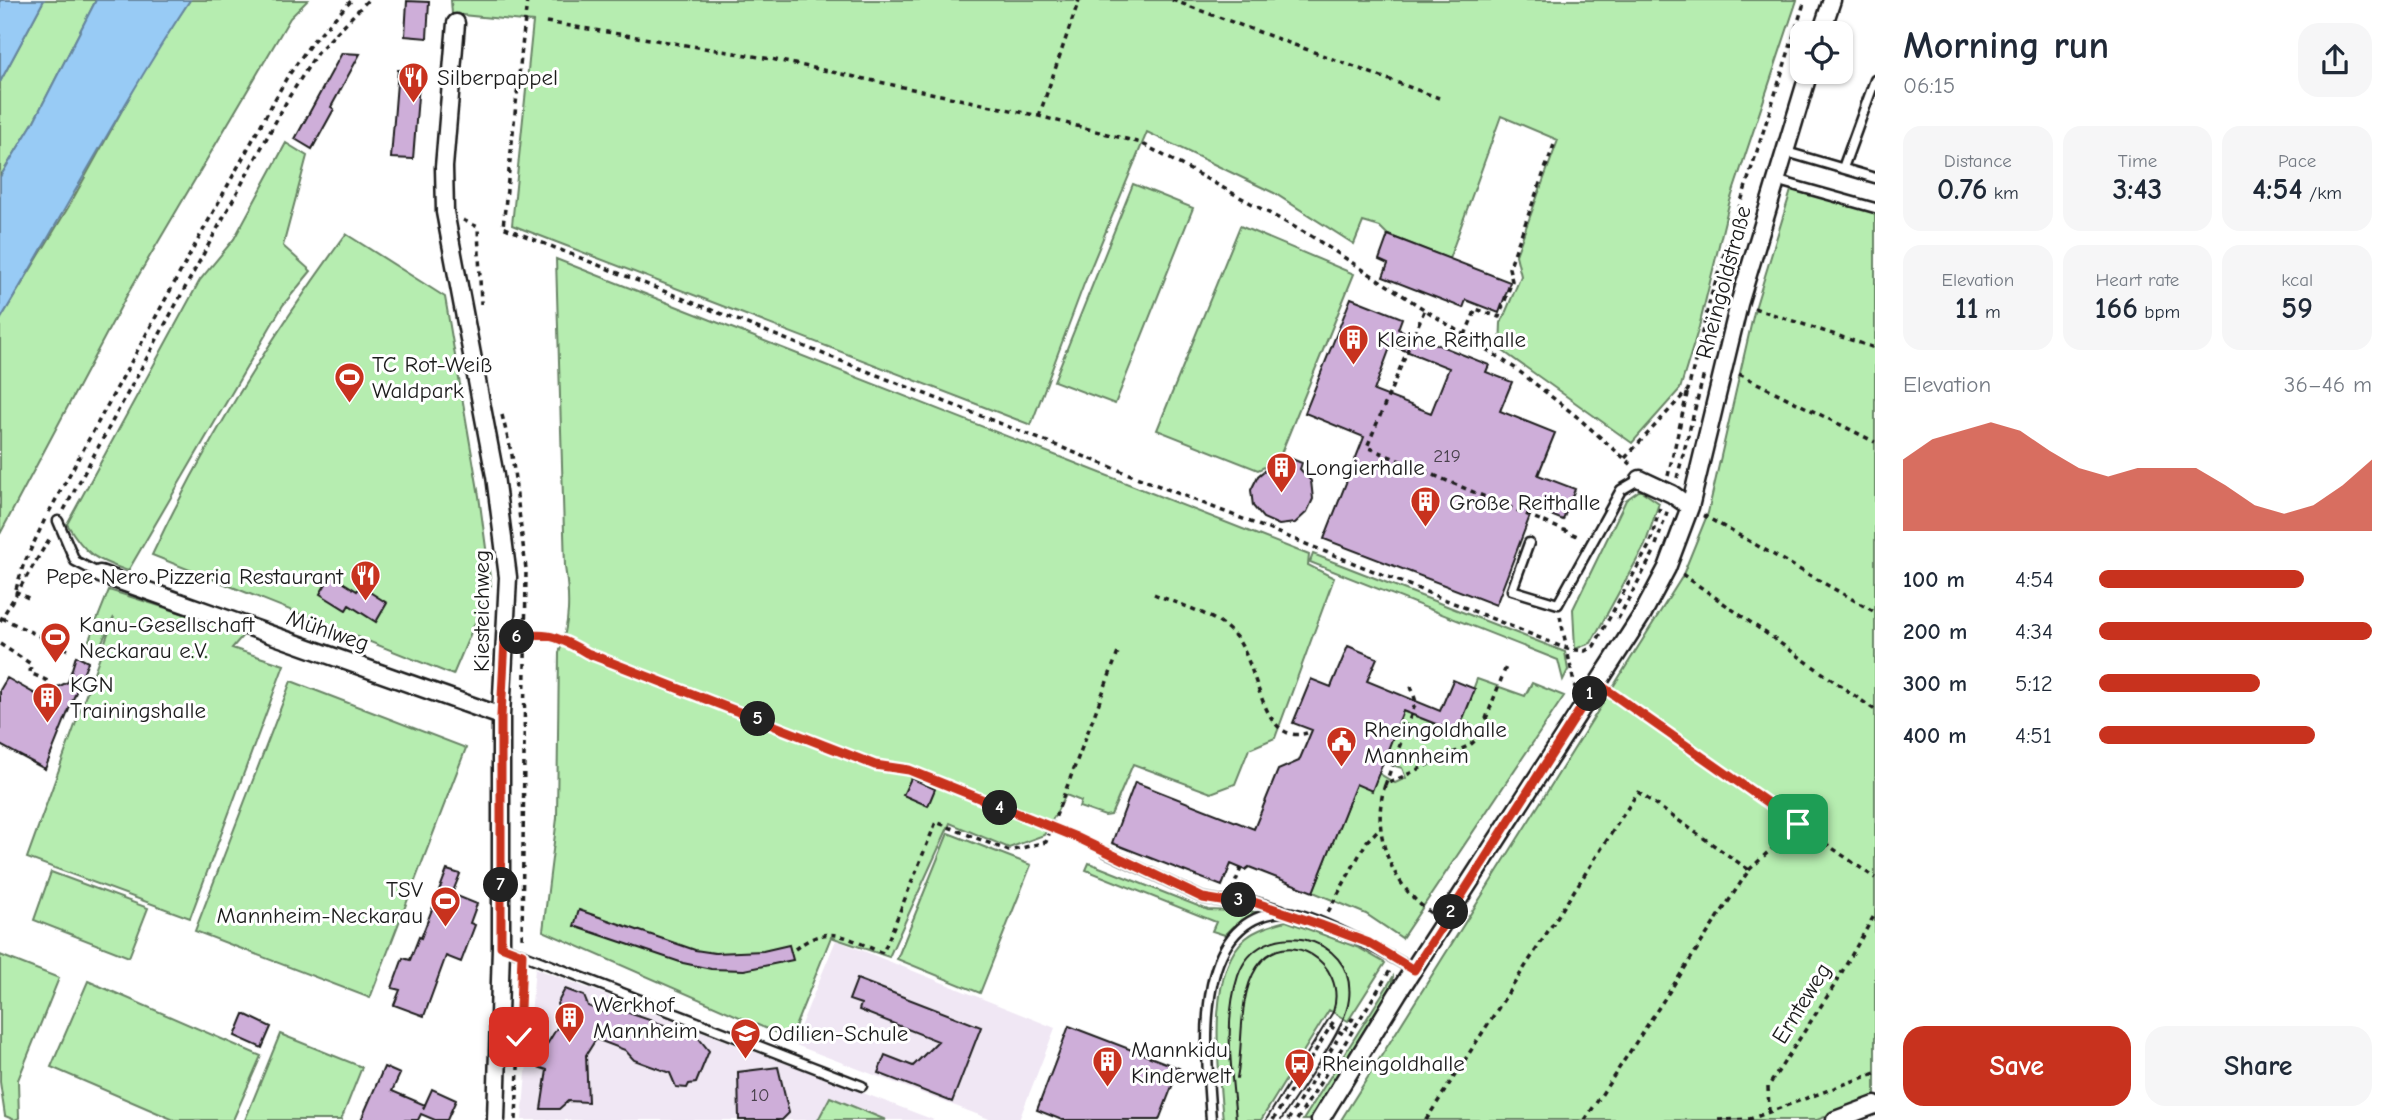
<!DOCTYPE html>
<html lang="en">
<head>
<meta charset="utf-8">
<style>
  body { margin:0; font-family:"Comic Neue",sans-serif; background:#f6f6f7; color:#1f2937; height:100vh; display:flex; flex-direction:column; font-size:26px; white-space:nowrap }
  * { box-sizing:border-box; margin:0 }
  p { font-size:23px; color:#747a83 }
  .icon { flex:none; width:38px; height:38px; fill:none; stroke:currentColor; stroke-width:2; stroke-linecap:round; stroke-linejoin:round }
  .map { position:relative; flex:1; overflow:hidden }
  .side { display:flex; flex-direction:column; background:#fff; width:525px }
  .side>* { flex:none }
  .fabs { position:absolute; left:1790px; top:21px; display:grid; gap:14px }
  .fabs a { display:grid; place-items:center; width:63px; height:63px; border-radius:14px; background:#fff; box-shadow:0 2px 5px #0004; font-size:35px }
  .pin { position:absolute; display:grid; place-items:center; width:60px; height:60px; color:#fff; margin:-30px; border-radius:14px; box-shadow:0 4px 10px #0006 }
  .km { position:absolute; width:35px; height:35px; margin:-18px; border-radius:50%; background:#222; color:#fff; font-size:19px; line-height:35px; text-align:center }
  .round { display:grid; place-items:center; flex:none; width:74px; height:74px; border-radius:21px; background:#f6f6f7 }
  .overview { display:flex; align-items:center; justify-content:space-between; height:119px; padding:0 28px }
  h1 { font-size:38px; font-weight:800; line-height:52px }
  .metrics { display:grid; grid-template-columns:repeat(3,1fr); gap:10px; height:119px; padding:7px 28px }
  .metrics div { display:grid; align-content:center; border-radius:18px; background:#f6f6f7; text-align:center }
  .metrics b { font-size:30px; font-weight:800 }
  .metrics small { font-size:19px; font-weight:400 }
  .metrics p { font-size:19px }
  .chart { height:196px; padding:14px 28px }
  .chart p { display:flex; justify-content:space-between }
  .chart svg { width:100%; height:126px; margin-top:7px; fill:#c8321e; opacity:.7 }
  .action { display:flex; gap:14px; margin-top:auto; padding:14px 28px }
  .action a { flex:1; height:80px; border-radius:21px; background:#c8321e; color:#fff; font-size:28px; font-weight:800; line-height:80px; text-align:center }
  .action a+a { background:#f6f6f7; color:#1f2937 }
  ul { padding:0 28px; list-style:none; font-size:23px }
  li { display:grid; grid-template-columns:112px 84px 1fr; align-items:center; height:52px }
  li i { height:18px; border-radius:9px; background:#c8321e }
  main { display:flex; flex:1; min-height:0 }
  .map>svg:first-child { display:block }
  .built { fill:#f0e7f4 }
  .green { fill:#b6edb0; stroke:#698466; stroke-width:2 }
  .water { fill:#98cbf5; stroke:#66859e; stroke-width:2 }
  .building { fill:#ceaed9; stroke:#1c1c1c; stroke-width:2; fill-rule:evenodd }
  .lines { fill:none; stroke-linecap:round; stroke-linejoin:round }
  .service-casing { stroke:#1c1c1c; stroke-width:13 }
  .minor-casing { stroke:#1c1c1c; stroke-width:21 }
  .path { stroke:#1c1c1c; stroke-width:3.5; stroke-dasharray:5 5; stroke-linecap:butt }
  .service { stroke:#fff; stroke-width:8 }
  .minor { stroke:#fff; stroke-width:16 }
  .tram { stroke:#1c1c1c; stroke-width:2 }
  .route-casing { stroke:#fff; stroke-width:14 }
  .route { stroke:#c8321e; stroke-width:9 }
  .labels { text-anchor:middle; stroke-width:6; stroke-linejoin:round; paint-order:stroke }
  .number-label { font-size:19px; fill:#48404b }
  .poi-label { font-size:23px; fill:#1c1c1c; stroke:#fff; text-anchor:start }
  .street-label { font-size:23px; fill:#1c1c1c; stroke:#fff }
</style>
</head>
<body>
<main>
<div class="map">
<svg width="1875" height="1120" viewBox="0 0 1875 1120">
  <rect width="100%" height="100%" fill="#fff"/>
  <filter id="ink" filterUnits="userSpaceOnUse"><feTurbulence type="fractalNoise" baseFrequency=".0143" numOctaves="2"/><feDisplacementMap in="SourceGraphic" scale="14" xChannelSelector="R" yChannelSelector="G"/><feConvolveMatrix kernelMatrix="1 2 1 2 8 2 1 2 1" color-interpolation-filters="sRGB"/></filter>
  <g filter="url(#ink)">
    <path class="built" d="M836,940L1055,1028L1019,1120H992L793,1044Z
      M535,968L832,1081L934,1120H522Z"/>
    <path class="green" d="M44,0H96L33,123L0,177V82Z
      M190,0H308L290,18L127,295L0,534V320L69,206L146,67Z
      M451,0H1797L1729,204L1699,327L1680,389L1632,443L1500,349L1501,323L1521,276L1516,255L1558,140L1501,116L1449,259L1388,235L1380,227L1363,222L1354,244L1274,193L1147,132L1084,284L1031,425L512,225L533,22L452,14Z
      M286,143L307,156L283,246L311,271L283,305L128,571C94,559 86,555 67,524L200,280L234,239Z
      M1133,184L1193,208L1115,404L1054,381Z
      M1793,184L1875,208V1098L1817,1120H1341L1682,577L1708,513L1754,312Z
      M1240,226L1354,274L1278,461L1258,470L1157,430Z
      M346,234L445,297L479,496L491,585L453,675L152,555C205,442 273,334 346,234Z
      M556,259L1309,555L1308,565L1334,578L1275,738L1249,749L1235,784L1211,793L1133,764L1111,815L1105,816L1079,807L1081,801L1066,795L1044,835L1009,848L950,823L889,957L831,937L790,1039L543,931L557,818L559,653C570,623 570,598 565,567Z
      M1640,490L1659,503L1645,545L1591,643L1575,649L1573,609L1626,500Z
      M1313,554L1565,652L1568,670L1563,680L1558,660L1310,562Z
      M109,590L245,633L232,648L284,665L190,918L27,858L114,617L96,654L85,650Z
      M1477,679L1525,696L1532,683L1564,696L1402,938L1366,914L1313,892L1356,784L1378,773L1395,783L1406,778L1402,768L1383,762L1402,711L1457,732Z
      M291,681L466,748L370,998L195,931Z
      M948,833L1031,865L980,993L897,959Z
      M1089,863L1208,910L1259,912L1237,923L1225,935L1212,931L1216,922L1086,870Z
      M51,872L148,908L129,957L34,920Z
      M1286,921L1359,948L1385,963L1348,1021L1329,1010L1261,1120H1223C1219,1073 1205,971 1246,938C1257,929 1272,925 1286,921Z
      M0,955L59,978L18,1080L19,1118L15,1120L5,1116L0,1082Z
      M1393,977V987L1310,1120H1303Z
      M88,981L261,1056L233,1120H174L51,1067Z
      M280,1034L362,1067L341,1120H245Z
      M830,1097L886,1120H818Z"/>
    <path class="water" d="M0,0H44L0,82Z
      M96,0H190C122,103 64,214 0,320V177L33,123Z"/>
    <path class="building" d="M407,1L429,2L427,38L405,36Z
      M342,53L360,54L331,107L334,109L312,149L295,139Z
      M398,70L420,71L413,159L391,158Z
      M1388,235L1510,282L1499,313L1466,300L1463,308L1383,277L1388,264L1379,260Z
      M1351,298L1402,318L1398,329L1489,365L1486,372L1512,382L1500,411L1555,433L1538,475L1575,489L1563,520L1533,508L1496,605L1324,539L1364,437L1305,413ZM1391,345L1449,368L1431,413L1374,391Z
      M1287,457L1302,463L1300,469L1311,481L1313,499L1307,512L1295,523L1279,525L1263,518L1253,506L1251,490L1258,476L1270,466L1284,463Z
      M331,575L357,591L360,586L387,603L376,622L349,605L346,610L320,594Z
      M1348,646L1377,658L1367,681L1440,711L1453,680L1475,689L1462,721L1469,724L1464,735L1403,711L1372,791L1356,784L1313,892L1249,867L1245,870L1231,864L1222,886L1112,843L1135,782L1254,829L1278,770L1299,761L1312,730L1293,723L1311,679L1331,687Z
      M76,656L88,662L45,769L0,745V690L7,678L39,696L68,682Z
      M911,778L935,789L928,806L903,795Z
      M447,870L460,874L452,894L477,904L470,923L475,925L461,962L446,956L424,1016L394,1005L400,990L392,988L403,958L410,960L419,937L421,938Z
      M579,910L695,950L715,953L763,951L789,945L793,960L744,970L711,969L683,963L574,926Z
      M857,979L981,1027L952,1102L878,1073L885,1055L913,1066L938,1041L859,1010L861,1004L849,1000Z
      M565,989L584,996L588,1006L607,1014L611,1007L697,1036L709,1051L696,1083L689,1084L687,1088L676,1087L670,1073L634,1060L625,1050L596,1039L586,1055L588,1102L568,1101L559,1109H541L547,1070L538,1067L539,1049L543,1051L563,1018L557,1004Z
      M244,1014L271,1027L262,1048L235,1036Z
      M1069,1026L1179,1068L1159,1120H1062L1037,1110Z
      M384,1067L400,1074L392,1091L425,1105L423,1109L432,1089L456,1100L447,1120H435L421,1114L418,1120H361Z
      M778,1067L789,1113L782,1120H739L738,1072Z"/>
    <g class="lines">
      <defs>
        <path id="service" d="M1783,151L1875,178
          M1843,168L1875,80
          M1775,180L1875,208
          M58,521L75,561L100,574
          M1529,543L1512,590L1558,604L1621,490L1640,479
          M1106,852L1203,898L1227,902L1245,899L1282,910
          M501,946L862,1086
          M1211,1120C1207,1057 1189,918 1283,912C1307,910 1391,956 1414,970"/>
        <path id="minor" d="M456,23L444,167L445,212L495,476L508,577L501,716V946L496,1120
          M1821,33L1832,0
          M1640,479L1672,494L1690,507
          M100,574L501,716
          M1320,1120L1398,993L1642,615L1667,568L1690,507L1739,304L1809,72
          M1835,1120L1875,1105"/>
      </defs>
      <use href="#service" class="service-casing"/>
      <use href="#minor" class="minor-casing"/>
      <path class="path" d="M527,0L503,227C857,369 1214,505 1567,649L1585,651L1594,646L1649,546L1661,504
        M1172,0L1439,98
        M546,22L771,59L1039,116L1141,143L1311,236L1515,368L1576,416L1633,466
        M1797,61L1802,43
        M1039,116L1079,0
        M463,220L478,227L481,304
        M1754,308L1875,348
        M1424,311L1367,447L1580,537
        M1465,335L1476,309L1499,317L1512,281L1509,268L1555,142
        M1739,374L1875,442
        M502,415L512,455L526,569L522,941
        M1625,458L1688,390L1711,296L1805,0
        M1668,476L1688,390
        M1677,478L1704,374
        M64,510L289,97L317,53L368,0
        M49,512L286,79L312,42L352,0
        M1703,515L1875,612
        M1656,545L1668,509
        M1682,574L1875,710
        M16,589L23,566L45,519
        M15,591L30,599
        M1154,594C1180,605 1216,614 1235,636C1259,663 1260,747 1307,733
        M1560,616L1575,688
        M2,618L68,650
        M1618,619L1654,552
        M0,621L51,536
        M524,635C550,631 565,640 587,653L875,765L909,770L1098,847
        M0,644L31,664L30,673L48,681
        M1611,691L1798,824
        M1385,785L1416,702L1410,683
        M1749,870L1798,824L1875,878
        M1232,891L1241,868
        M1328,912L1367,841L1380,828
        M1431,913C1391,885 1370,832 1385,785L1470,745L1479,737L1507,664
        M795,949C831,922 845,938 883,953L936,822L1009,851L1046,842L1119,650
        M1330,1026L1343,1034L1352,1019L1358,1022
        M1769,1112L1768,1087L1834,986L1875,914
        M516,1120L522,966
        M1273,1120L1335,1019
        M1288,1120L1337,1040
        M1297,1120L1391,969
        M1426,1120L1638,792L1749,870L1585,1120
        M1718,1120L1750,1119L1875,1073"/>
      <use href="#service" class="service"/>
      <use href="#minor" class="minor"/>
      <path class="tram" d="M1237,1078C1244,1044 1237,998 1257,967C1285,924 1349,962 1333,1012L1266,1120
        M1236,1120C1232,1073 1223,1022 1238,976C1259,914 1357,933 1349,999C1346,1030 1298,1092 1281,1120"/>
    </g>
  </g>
  <g class="lines" filter="url(#ink)">
    <defs>
      <path id="route" d="M519,1037L522,954L501,946V716L505,639C543,632 553,633 587,653L875,765L909,770L1076,837L1203,898L1227,902L1245,899L1321,925L1369,943L1414,970L1597,683L1798,824"/>
    </defs>
    <use href="#route" class="route-casing"/>
    <use href="#route" class="route"/>
  </g>
  <defs>
    <symbol id="restaurant-pin" viewBox="-11 -11 22 30"><path d="M0 17L-7.5 6A9.5 9.5 0 1 1 7.5 6Z" fill="#c8321e" stroke="#fff"/><path d="M-5-6h1v4h1v-4h1v4h1v-4h1v5L-1.5 .5V6h-2V.5L-5-1ZM5-6V6H3V1.5H1.5Q1.5-4 5-6Z" fill="#fff"/></symbol>
    <symbol id="building-pin" viewBox="-11 -11 22 30"><path d="M0 17L-7.5 6A9.5 9.5 0 1 1 7.5 6Z" fill="#c8321e" stroke="#fff"/><path d="M-4-6H4V6H1V3H-1V6H-4ZM-2.5-4.3h1.7v1.8h-1.7ZM.8-4.3h1.7v1.8H.8ZM-2.5-1h1.7V.8h-1.7ZM.8-1h1.7V.8H.8Z" fill="#fff"/></symbol>
    <symbol id="stadium-pin" viewBox="-11 -11 22 30"><path d="M0 17L-7.5 6A9.5 9.5 0 1 1 7.5 6Z" fill="#c8321e" stroke="#fff"/><path d="M0-5a6.5 5 0 1 0 0 10a6.5 5 0 1 0 0-10ZM-3.5-1.8h7v3.6h-7Z" fill="#fff"/></symbol>
    <symbol id="civic-pin" viewBox="-11 -11 22 30"><path d="M0 17L-7.5 6A9.5 9.5 0 1 1 7.5 6Z" fill="#c8321e" stroke="#fff"/><path d="M-.6-6.5H3V-4.5H.6V-3L4-1V1h2V6H-6V1h2V-1L-.6-3ZM-1.2 2.5V6h2.4V2.5Z" fill="#fff"/></symbol>
    <symbol id="school-pin" viewBox="-11 -11 22 30"><path d="M0 17L-7.5 6A9.5 9.5 0 1 1 7.5 6Z" fill="#c8321e" stroke="#fff"/><path d="M0-5L7-2L0 1L-7-2ZM-4 1L0 2.5L4 1V4Q0 6-4 4Z" fill="#fff"/></symbol>
    <symbol id="bus-pin" viewBox="-11 -11 22 30"><path d="M0 17L-7.5 6A9.5 9.5 0 1 1 7.5 6Z" fill="#c8321e" stroke="#fff"/><path d="M-5-6H5V4H4V6H2V4H-2V6H-4V4H-5ZM-3.5-4V0h7V-4ZM-3.5 1.2v1.5H-2V1.2ZM2 1.2v1.5H3.5V1.2Z" fill="#fff"/></symbol>
  </defs>
  <g fill-rule="evenodd">
    <use href="#restaurant-pin" x="396" y="60" width="35" height="47"/>
    <use href="#building-pin" x="1336" y="322" width="35" height="47"/>
    <use href="#stadium-pin" x="332" y="360" width="35" height="47"/>
    <use href="#building-pin" x="1264" y="450" width="35" height="47"/>
    <use href="#building-pin" x="1408" y="484" width="35" height="47"/>
    <use href="#restaurant-pin" x="348" y="558" width="35" height="47"/>
    <use href="#stadium-pin" x="38" y="620" width="35" height="47"/>
    <use href="#building-pin" x="30" y="680" width="35" height="47"/>
    <use href="#civic-pin" x="1324" y="724" width="35" height="47"/>
    <use href="#stadium-pin" x="428" y="884" width="35" height="47"/>
    <use href="#building-pin" x="552" y="1000" width="35" height="47"/>
    <use href="#school-pin" x="728" y="1016" width="35" height="47"/>
    <use href="#building-pin" x="1090" y="1044" width="35" height="47"/>
    <use href="#bus-pin" x="1282" y="1046" width="35" height="47"/>
  </g>
  <g class="labels">
    <g class="number-label">
      <text x="1447" y="462">219</text>
      <text x="760" y="1101">10</text>
    </g>
    <g class="poi-label">
      <text x="437" y="85">Silberpappel</text>
      <text x="1377" y="347">Kleine Reithalle</text>
      <text x="372" y="372">TC Rot-Weiß<tspan x="372" dy="26">Waldpark</tspan></text>
      <text x="1305" y="475">Longierhalle</text>
      <text x="1449" y="510">Große Reithalle</text>
      <text x="343" y="584" text-anchor="end">Pepe Nero Pizzeria Restaurant</text>
      <text x="79" y="632">Kanu-Gesellschaft<tspan x="79" dy="26">Neckarau e.V.</tspan></text>
      <text x="70" y="692">KGN<tspan x="70" dy="26">Trainingshalle</tspan></text>
      <text x="1364" y="737">Rheingoldhalle<tspan x="1364" dy="26">Mannheim</tspan></text>
      <text x="423" y="897" text-anchor="end">TSV<tspan x="423" dy="26">Mannheim-Neckarau</tspan></text>
      <text x="593" y="1012">Werkhof<tspan x="593" dy="26">Mannheim</tspan></text>
      <text x="768" y="1041">Odilien-Schule</text>
      <text x="1131" y="1057">Mannkidu<tspan x="1131" dy="26">Kinderwelt</tspan></text>
      <text x="1322" y="1071">Rheingoldhalle</text>
    </g>
    <g class="street-label">
      <text transform="translate(1723 282) rotate(-75)" y="8">Rheingoldstraße</text>
      <text transform="translate(481 611) rotate(-90)" y="8">Kiesteichweg</text>
      <text transform="translate(328 630) rotate(19)" y="8">Mühlweg</text>
      <text transform="translate(1801 1003) rotate(-58)" y="8">Ernteweg</text>
    </g>
  </g>
</svg>
<div class="fabs">
<a><svg class="icon" aria-label="locate" viewBox="0 0 24 24"><circle cx="12" cy="12" r="6"/><path d="M12 2v4M12 18v4M2 12h4M18 12h4"/></svg></a>
</div>
<div class="pin" style="left:1798px;top:824px;background:#1e9e55"><svg class="icon" aria-label="arrive" viewBox="0 0 24 24"><path d="M6 21V4h12l-3 4 3 4H6"/></svg></div>
<div class="pin" style="left:519px;top:1037px;background:#d93025"><svg class="icon" aria-label="check" viewBox="0 0 24 24"><path d="M5 12l5 5 9-10"/></svg></div>
<b class="km" style="left:1590px;top:694px">1</b>
<b class="km" style="left:1451px;top:912px">2</b>
<b class="km" style="left:1239px;top:900px">3</b>
<b class="km" style="left:1000px;top:808px">4</b>
<b class="km" style="left:758px;top:719px">5</b>
<b class="km" style="left:517px;top:637px">6</b>
<b class="km" style="left:501px;top:885px">7</b>
</div>
<section class="side">
<div class="overview"><div><h1>Morning run</h1><p>06:15</p></div><a class="round"><svg class="icon" aria-label="share" viewBox="0 0 24 24"><path d="M12 15V3M7 8l5-5 5 5M5 13v7h14v-7"/></svg></a></div>
<div class="metrics">
<div><p>Distance</p><b>0.76<small> km</small></b></div>
<div><p>Time</p><b>3:43</b></div>
<div><p>Pace</p><b>4:54<small> /km</small></b></div>
</div>
<div class="metrics">
<div><p>Elevation</p><b>11<small> m</small></b></div>
<div><p>Heart rate</p><b>166<small> bpm</small></b></div>
<div><p>kcal</p><b>59</b></div>
</div>
<div class="chart"><p><span>Elevation</span>36–46 m</p>
<svg viewBox="0 0 160 44" preserveAspectRatio="none"><path d="M0 44V19L10 12L20 9L30 6L40 9L50 16L60 22L70 25L80 22L90 22L100 22L110 28L120 35L130 38L140 35L150 28L160 19V44z"/></svg>
</div>
<ul>
<li><b>100 m</b>4:54<i style="width:75%"></i></li>
<li><b>200 m</b>4:34<i style="width:100%"></i></li>
<li><b>300 m</b>5:12<i style="width:59%"></i></li>
<li><b>400 m</b>4:51<i style="width:79%"></i></li>
</ul>
<div class="action"><a>Save</a><a>Share</a></div>
</section>
</main>
</body>
</html>
